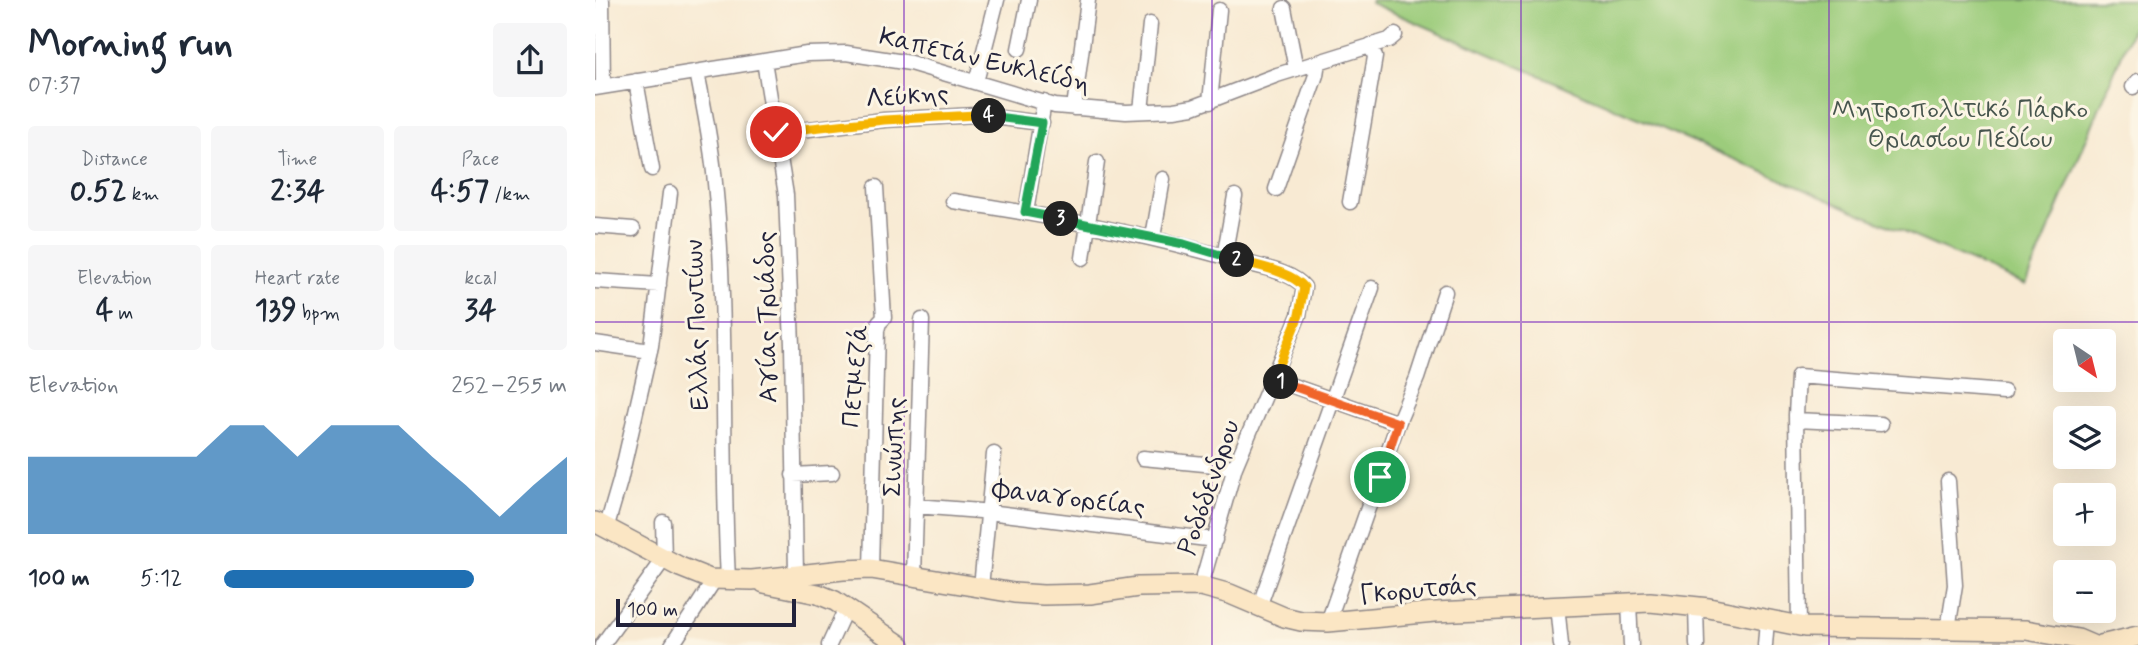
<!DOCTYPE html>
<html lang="en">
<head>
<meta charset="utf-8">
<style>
  body { margin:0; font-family:Mynerve,sans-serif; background:#f6f6f7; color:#1f2937; height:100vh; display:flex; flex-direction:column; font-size:26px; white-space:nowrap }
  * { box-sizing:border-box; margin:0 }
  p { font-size:23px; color:#747a83 }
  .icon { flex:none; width:38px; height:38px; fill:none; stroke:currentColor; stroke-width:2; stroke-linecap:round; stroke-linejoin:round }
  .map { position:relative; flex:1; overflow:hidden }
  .side { display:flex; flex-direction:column; background:#fff; width:595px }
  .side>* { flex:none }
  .needle { width:46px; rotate:145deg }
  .tools { position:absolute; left:1458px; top:329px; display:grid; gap:14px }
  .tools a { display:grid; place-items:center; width:63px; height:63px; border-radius:7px; background:#fff; box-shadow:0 7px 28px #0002; font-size:35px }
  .scale { position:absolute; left:21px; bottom:18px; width:180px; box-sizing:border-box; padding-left:7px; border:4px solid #22223b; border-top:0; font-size:19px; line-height:24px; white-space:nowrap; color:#22223b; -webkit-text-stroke:5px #fcf5e5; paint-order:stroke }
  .pin { position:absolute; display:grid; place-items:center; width:60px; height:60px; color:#fff; margin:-30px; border:4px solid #fff; border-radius:50%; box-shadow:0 2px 7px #0007 }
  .km { position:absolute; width:35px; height:35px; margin:-18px; border-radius:50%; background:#222; color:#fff; font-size:19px; line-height:35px; text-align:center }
  .round { display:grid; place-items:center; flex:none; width:74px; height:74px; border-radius:7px; background:#f6f6f7 }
  .overview { display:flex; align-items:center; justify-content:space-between; height:119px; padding:0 28px }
  h1 { font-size:38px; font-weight:700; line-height:52px }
  .figures { display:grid; grid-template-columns:repeat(3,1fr); gap:10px; height:119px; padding:7px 28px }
  .figures div { display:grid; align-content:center; border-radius:7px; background:#f6f6f7; text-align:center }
  .figures b { font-size:30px; font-weight:700 }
  .figures small { font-size:19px; font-weight:400 }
  .figures p { font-size:19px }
  .chart { height:196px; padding:14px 28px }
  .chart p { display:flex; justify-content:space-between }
  .chart svg { width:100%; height:126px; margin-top:7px; fill:#1f6fb2; opacity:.7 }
  ul { padding:0 28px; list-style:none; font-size:23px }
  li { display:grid; grid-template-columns:112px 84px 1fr; align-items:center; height:52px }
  li i { height:18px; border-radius:9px; background:#1f6fb2 }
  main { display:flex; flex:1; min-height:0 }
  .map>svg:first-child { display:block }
  .green { fill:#9ccc7b; stroke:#5f775b; stroke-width:2 }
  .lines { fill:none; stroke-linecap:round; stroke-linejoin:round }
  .street-casing { stroke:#8d8687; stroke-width:17 }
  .secondary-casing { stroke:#8d8687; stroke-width:22 }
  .street { stroke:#fff; stroke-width:14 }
  .secondary { stroke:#fbe6c4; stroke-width:19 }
  .split-1-casing { stroke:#fff; stroke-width:14 }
  .split-2-casing { stroke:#fff; stroke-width:14 }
  .split-3-casing { stroke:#fff; stroke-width:14 }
  .split-4-casing { stroke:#fff; stroke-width:14 }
  .split-5-casing { stroke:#fff; stroke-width:14 }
  .split-1 { stroke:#f0652b; stroke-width:9 }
  .split-2 { stroke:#f5b400; stroke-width:9 }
  .split-3 { stroke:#22a559; stroke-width:9 }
  .split-4 { stroke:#22a559; stroke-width:9 }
  .split-5 { stroke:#f5b400; stroke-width:9 }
  .grid { fill:none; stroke:#7b2cbf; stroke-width:2; stroke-opacity:0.55 }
  .labels { text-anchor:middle; stroke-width:6; stroke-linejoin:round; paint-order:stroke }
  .street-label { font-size:26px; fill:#22223b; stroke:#fcf5e5 }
  .park-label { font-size:26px; fill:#47554e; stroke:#fcf5e5 }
</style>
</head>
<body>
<main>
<section class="side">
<div class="overview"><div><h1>Morning run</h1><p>07:37</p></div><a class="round"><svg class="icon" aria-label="share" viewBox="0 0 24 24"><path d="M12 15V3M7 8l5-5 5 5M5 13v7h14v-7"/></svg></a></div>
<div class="figures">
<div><p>Distance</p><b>0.52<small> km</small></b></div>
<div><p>Time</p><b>2:34</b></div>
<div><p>Pace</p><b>4:57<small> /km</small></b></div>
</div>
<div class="figures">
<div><p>Elevation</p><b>4<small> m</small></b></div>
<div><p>Heart rate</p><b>139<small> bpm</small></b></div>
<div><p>kcal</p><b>34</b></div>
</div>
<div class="chart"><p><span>Elevation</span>252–255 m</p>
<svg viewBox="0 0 160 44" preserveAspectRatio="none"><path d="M0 44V17L10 17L20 17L30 17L40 17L50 17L60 6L70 6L80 17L90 6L100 6L110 6L120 17L130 27L140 38L150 27L160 17V44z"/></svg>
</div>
<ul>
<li><b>100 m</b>5:12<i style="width:73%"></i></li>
</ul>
</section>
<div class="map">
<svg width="1543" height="645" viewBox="0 0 1543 645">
  <rect width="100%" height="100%" fill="#fcf5e5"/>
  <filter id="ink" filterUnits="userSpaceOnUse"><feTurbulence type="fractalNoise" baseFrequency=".0143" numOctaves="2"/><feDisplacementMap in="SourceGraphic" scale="14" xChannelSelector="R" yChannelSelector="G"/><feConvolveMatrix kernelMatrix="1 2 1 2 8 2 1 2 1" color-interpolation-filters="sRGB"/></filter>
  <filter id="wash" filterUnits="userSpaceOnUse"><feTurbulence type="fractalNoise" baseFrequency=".00686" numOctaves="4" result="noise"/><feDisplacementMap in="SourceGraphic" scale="28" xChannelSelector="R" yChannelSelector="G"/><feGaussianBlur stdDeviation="1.57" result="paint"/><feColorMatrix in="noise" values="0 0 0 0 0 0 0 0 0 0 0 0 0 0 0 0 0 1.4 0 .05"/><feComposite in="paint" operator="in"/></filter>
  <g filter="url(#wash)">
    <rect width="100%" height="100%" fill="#f8ead3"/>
    <path class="green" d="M777,0H1543V15L1431,285L776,3Z"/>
  </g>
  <g filter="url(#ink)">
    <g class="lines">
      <defs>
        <path id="street" d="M7,0L8,86
          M689,8L701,69
          M424,49L434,0
          M169,61L191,195L197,345L201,574
          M102,72C109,108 117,145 120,183C133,314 126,447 133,579
          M41,81L57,169
          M381,82L402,0
          M1538,87L1543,81
          M0,88L212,54L251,53L315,63L460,106L531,112L579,110L598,107L682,75L794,40L800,35
          M615,102L624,10
          M479,108L493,0
          M546,111L555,24
          M181,133L289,120L381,115L447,123
          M681,189L721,75L723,62
          M358,201C457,216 555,235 651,263C669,268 697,272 709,287L704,315L640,467L606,586
          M755,202L780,57L776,45
          M431,212L449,102
          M0,226L38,229
          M558,237L568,179
          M629,257L640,196
          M488,258L502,162
          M0,281L64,285
          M0,343L55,351
          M678,379L803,423
          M1201,420L1286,424
          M548,458L640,467
          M198,475L237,473
          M321,506L385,511L620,540
          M11,529L25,481L56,346L75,193
          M276,569L282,330L284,323L289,318L281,187
          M319,576L327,320
          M386,587L399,454
          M1034,603L1036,645
          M962,605L966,645
          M1101,606L1102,645
          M664,607L777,288
          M733,622L803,423L822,378L850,292
          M1204,626L1201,415L1203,376L1409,392
          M1353,629L1360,585L1353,481
          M7,645L69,559L68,522
          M77,645L120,579
          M234,645L251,608
          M1170,645L1172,620"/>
        <path id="secondary" d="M0,522L85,567L115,579L157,580L248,570L276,569L419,593L448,595L495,594L543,587L606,586L635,594L689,617L706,621L733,622L840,612L1055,602L1114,608L1210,627L1431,630L1483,639L1497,645
          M169,583L223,594L240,601L305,645
          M1506,645L1543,636"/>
      </defs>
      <use href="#street" class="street-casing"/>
      <use href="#secondary" class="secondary-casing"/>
      <use href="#street" class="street"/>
      <use href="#secondary" class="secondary"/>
    </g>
  </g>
  <g class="lines" filter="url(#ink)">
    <defs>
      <path id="split-1" d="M686,382L803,423L785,477"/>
      <path id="split-2" d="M642,260C662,266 695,271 709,287L704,315L678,379L686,382"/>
      <path id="split-3" d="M466,219L589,244L642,260"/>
      <path id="split-4" d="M394,116L447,123L430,212L466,219"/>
      <path id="split-5" d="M181,132L289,120L381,115L394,116"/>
    </defs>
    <use href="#split-1" class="split-1-casing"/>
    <use href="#split-2" class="split-2-casing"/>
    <use href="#split-3" class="split-3-casing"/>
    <use href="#split-4" class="split-4-casing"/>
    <use href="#split-5" class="split-5-casing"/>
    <use href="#split-1" class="split-1"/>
    <use href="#split-2" class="split-2"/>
    <use href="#split-3" class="split-3"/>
    <use href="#split-4" class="split-4"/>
    <use href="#split-5" class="split-5"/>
  </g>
  <path class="grid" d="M309,0V645M617,0V645M926,0V645M1234,0V645M0,322H1543"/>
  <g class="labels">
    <g class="street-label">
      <text transform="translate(390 59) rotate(13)" y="9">Καπετάν Ευκλείδη</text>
      <text transform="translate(312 95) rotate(-4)" y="9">Λεύκης</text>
      <text transform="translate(171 317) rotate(-91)" y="9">Αγίας Τριάδος</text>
      <text transform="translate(101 325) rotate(-92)" y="9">Ελλάς Ποντίων</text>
      <text transform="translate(259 376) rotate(-85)" y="9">Πετμεζά</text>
      <text transform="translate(298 447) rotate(-88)" y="9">Σινώπης</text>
      <text transform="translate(613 487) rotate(-71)" y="9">Ροδόδενδρου</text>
      <text transform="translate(474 497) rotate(7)" y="9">Φαναγορείας</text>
      <text transform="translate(823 589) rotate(-5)" y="9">Γκορυτσάς</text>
    </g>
    <g class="park-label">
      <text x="1365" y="117">Μητροπολιτικό Πάρκο<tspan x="1365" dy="30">Θριασίου Πεδίου</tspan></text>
    </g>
  </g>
</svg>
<div class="tools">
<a><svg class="needle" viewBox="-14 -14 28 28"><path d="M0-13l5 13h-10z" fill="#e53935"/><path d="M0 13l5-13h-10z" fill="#747a83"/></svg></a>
<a><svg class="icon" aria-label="layers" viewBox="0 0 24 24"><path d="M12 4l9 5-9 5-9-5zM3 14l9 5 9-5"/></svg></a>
<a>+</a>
<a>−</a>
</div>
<div class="scale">100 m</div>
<div class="pin" style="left:785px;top:477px;background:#1e9e55"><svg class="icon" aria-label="arrive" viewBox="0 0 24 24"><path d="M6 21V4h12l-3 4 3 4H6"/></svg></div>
<div class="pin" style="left:181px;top:132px;background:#d93025"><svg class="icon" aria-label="check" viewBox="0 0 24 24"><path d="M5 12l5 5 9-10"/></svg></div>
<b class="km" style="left:686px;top:382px">1</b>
<b class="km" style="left:642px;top:260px">2</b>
<b class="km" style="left:466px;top:219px">3</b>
<b class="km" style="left:394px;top:116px">4</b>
</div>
</main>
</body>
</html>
